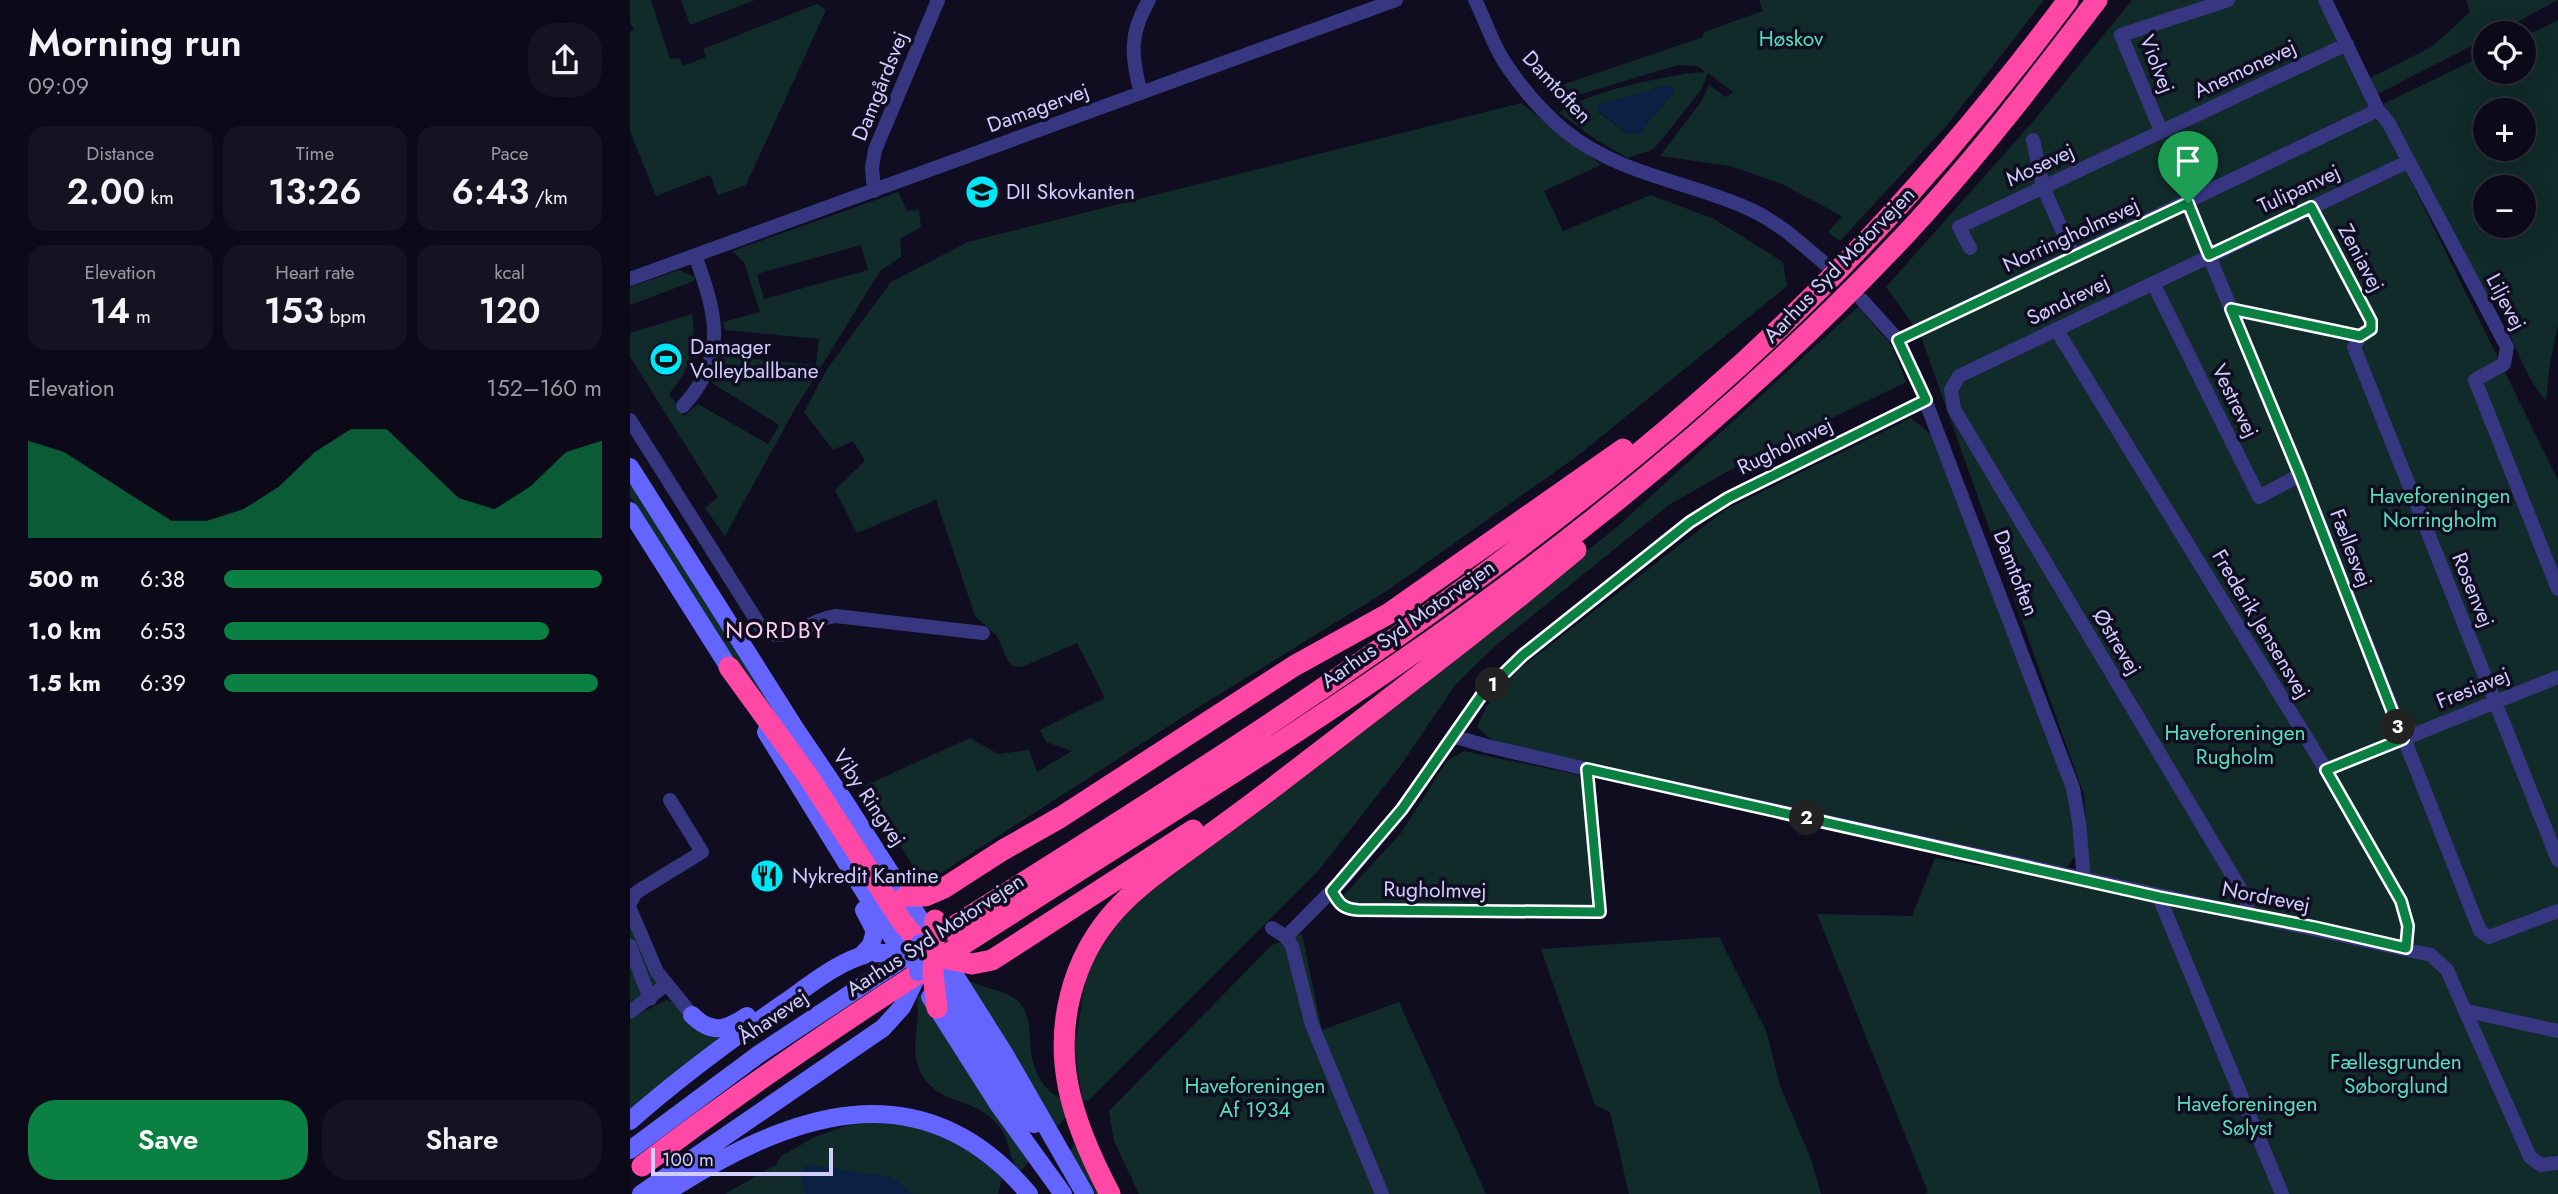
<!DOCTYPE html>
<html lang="en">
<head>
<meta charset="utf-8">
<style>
  body { margin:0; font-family:Jost,sans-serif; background:#151322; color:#f1f3f6; height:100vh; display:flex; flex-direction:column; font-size:26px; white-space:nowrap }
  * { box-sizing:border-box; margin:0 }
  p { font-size:23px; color:#9a9aa2 }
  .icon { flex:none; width:38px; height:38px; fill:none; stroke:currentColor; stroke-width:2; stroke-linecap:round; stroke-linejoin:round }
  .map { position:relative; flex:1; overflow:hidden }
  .panel { display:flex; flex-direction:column; background:#0c0a19; width:630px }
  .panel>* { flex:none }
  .buttons { position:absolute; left:1843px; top:21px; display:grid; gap:14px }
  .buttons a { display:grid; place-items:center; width:63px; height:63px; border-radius:50%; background:#0c0a19; box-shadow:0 7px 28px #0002,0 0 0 2px #2c2b38; font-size:35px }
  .scale { position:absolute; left:21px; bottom:18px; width:182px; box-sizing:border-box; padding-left:7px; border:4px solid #d1cdff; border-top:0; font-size:19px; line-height:24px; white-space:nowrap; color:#d1cdff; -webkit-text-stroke:5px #100d21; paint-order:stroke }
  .pin { position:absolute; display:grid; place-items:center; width:60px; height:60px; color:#fff; margin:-72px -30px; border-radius:50% 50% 50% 0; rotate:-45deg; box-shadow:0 0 7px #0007 }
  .pin .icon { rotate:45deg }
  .km { position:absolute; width:35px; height:35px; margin:-18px; border-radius:50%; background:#222; color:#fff; font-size:19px; line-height:35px; text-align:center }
  .round { display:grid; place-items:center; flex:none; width:74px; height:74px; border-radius:28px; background:#151322 }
  .summary { display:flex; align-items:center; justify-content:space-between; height:119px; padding:0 28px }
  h1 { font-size:38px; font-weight:600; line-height:52px }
  .metrics { display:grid; grid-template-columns:repeat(3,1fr); gap:10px; height:119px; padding:7px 28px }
  .metrics div { display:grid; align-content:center; border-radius:18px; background:#151322; text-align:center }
  .metrics b { font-size:35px; font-weight:600 }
  .metrics small { font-size:19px; font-weight:400 }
  .metrics p { font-size:19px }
  .chart { height:196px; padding:14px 28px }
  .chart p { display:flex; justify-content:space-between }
  .chart svg { width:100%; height:126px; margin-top:7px; fill:#0b8043; opacity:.7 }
  .primary-button { display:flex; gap:14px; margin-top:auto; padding:14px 28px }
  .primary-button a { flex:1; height:80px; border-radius:28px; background:#0b8043; color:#fff; font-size:28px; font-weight:600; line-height:80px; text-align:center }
  .primary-button a+a { background:#151322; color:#f1f3f6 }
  ul { padding:0 28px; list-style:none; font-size:23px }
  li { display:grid; grid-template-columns:112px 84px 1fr; align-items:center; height:52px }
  li i { height:18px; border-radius:9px; background:#0b8043 }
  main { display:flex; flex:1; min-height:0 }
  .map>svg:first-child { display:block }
  .green { fill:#102b2a; fill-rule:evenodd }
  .water { fill:#0a2143 }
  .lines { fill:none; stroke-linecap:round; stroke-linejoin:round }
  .minor { stroke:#373681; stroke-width:14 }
  .secondary { stroke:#6465ff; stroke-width:18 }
  .motorway { stroke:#ff48a5; stroke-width:21 }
  .secondary-bridge { stroke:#6465ff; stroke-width:18 }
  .motorway-bridge { stroke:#ff48a5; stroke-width:21 }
  .route-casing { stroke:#fff; stroke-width:14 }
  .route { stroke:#0b8043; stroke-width:9 }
  .labels { text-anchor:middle; stroke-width:7; stroke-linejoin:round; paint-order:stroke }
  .park-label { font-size:21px; fill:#56e1ba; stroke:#100d21 }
  .street-label { font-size:21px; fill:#d1cdff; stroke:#100d21 }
  .poi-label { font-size:21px; fill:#d1cdff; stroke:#100d21; text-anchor:start }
  .neighbourhood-label { font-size:23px; letter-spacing:2px; fill:#ffcfef; stroke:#100d21 }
</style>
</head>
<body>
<main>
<section class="panel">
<div class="summary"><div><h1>Morning run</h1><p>09:09</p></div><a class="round"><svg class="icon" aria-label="share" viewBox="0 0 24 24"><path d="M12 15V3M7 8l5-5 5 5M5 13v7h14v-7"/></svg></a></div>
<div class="metrics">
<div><p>Distance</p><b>2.00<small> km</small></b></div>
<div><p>Time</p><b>13:26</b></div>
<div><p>Pace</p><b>6:43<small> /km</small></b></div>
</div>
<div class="metrics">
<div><p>Elevation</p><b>14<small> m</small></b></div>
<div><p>Heart rate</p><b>153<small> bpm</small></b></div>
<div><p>kcal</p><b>120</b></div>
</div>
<div class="chart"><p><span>Elevation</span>152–160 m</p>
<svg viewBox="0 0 160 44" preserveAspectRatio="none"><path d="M0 44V10L10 14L20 22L30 30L40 38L50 38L60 34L70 26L80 14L90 6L100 6L110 18L120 30L130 34L140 26L150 14L160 10V44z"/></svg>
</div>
<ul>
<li><b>500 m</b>6:38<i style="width:100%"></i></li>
<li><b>1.0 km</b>6:53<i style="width:86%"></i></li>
<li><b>1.5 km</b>6:39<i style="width:99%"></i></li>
</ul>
<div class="primary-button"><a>Save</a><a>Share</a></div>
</section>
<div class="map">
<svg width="1928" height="1194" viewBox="0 0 1928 1194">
  <rect width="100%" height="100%" fill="#100d21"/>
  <path class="green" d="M0,0H21L40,59L49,58L53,66L76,57L73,49L187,4L196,10L116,185L88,195L80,175L26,196L0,131V32L4,30L0,22Z
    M51,0H125L60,25Z
    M1129,0H1414L1318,124L1210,241L1198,232L1212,216L1152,184L1100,166L1030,156L1071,102L1079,85L1096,97L1103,92L1078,73L1071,90L1029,143L1021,150L998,158L968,141L929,113C955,92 1041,74 1075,72L1068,66L1048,65L938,98L929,86L1073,37L1074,32L1133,11ZM1040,86L1044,92L1008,134L997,133L968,112L1027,88Z
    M1502,0H1691L1732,82L1803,46L1840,12L1836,0H1928L1866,33H1855V39L1740,98L1928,480V1194H1295L1298,1192L1187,914L1282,916L1305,858L1460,885L1454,795L1290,334L1256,287L1401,124Z
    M1928,20V325L1920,363L1916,400C1898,384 1874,321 1866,296L1857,300L1753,104L1855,55V72H1894V37ZM1855,110H1894V149H1855ZM1855,187H1894V226H1855Z
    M891,103L971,165L914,191L933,231L1021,195L1084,219L1153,262L1157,286L946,457L758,590L559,713L294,884L234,786L340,738L368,754L399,750L407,772L442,751L416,742L410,730L475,698L447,643L392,667L383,666L378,661L367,636L345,616L306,500L227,533L205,490L235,461L223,441L203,450L174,412L197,369L261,282L338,242Z
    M268,192L277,211L289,210L291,227L270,239L271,257L250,271L162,414L95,536L75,508L88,497L0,357V333L62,314C67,347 60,369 39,394L54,416L68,404L138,444L149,425L82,383L93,356L186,365L189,339L95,330L93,322L130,312L114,262L102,251ZM231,245L238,270L134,299L127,274Z
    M49,270L65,277L64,281L0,305V287Z
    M1228,307L1263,347L1276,382L1136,450L1040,504L865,646L825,685L771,765L688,871L459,1100L452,1101L445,1047L457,970L502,900L740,722L987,527Z
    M1281,418L1307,439L1441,791L1447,854L1435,869L866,744L847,727L856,707L888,670L1095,510Z
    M0,482L154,725L96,649L0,497Z
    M834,751L964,778L976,908L723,906L713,896L771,833L817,761Z
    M0,920L31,981L0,1006Z
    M672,934L692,1030L769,1002L856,1194H509L484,1141L479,1111L642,945Z
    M1089,937L1137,1033L1150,1086L1181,1159L1191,1194H999L980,1112L965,1105L911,949Z
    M335,978C351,990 376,988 390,1003C404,1019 397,1043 403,1062C406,1074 413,1086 423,1094C427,1096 430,1097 432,1101C434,1105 435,1112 436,1117L425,1129Z
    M291,994L401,1159L390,1172C376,1157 383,1135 359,1116C332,1095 300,1103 287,1063C281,1041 292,1019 286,998Z
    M37,1000L43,1002L91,1037L55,1065L0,1113V1018Z
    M245,1121L293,1125L343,1149L372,1179L368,1194H95L146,1165L151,1156L185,1137L216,1126Z
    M446,1143L475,1194H465L438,1153Z"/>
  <path class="water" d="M1037,86L1044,88V92L1008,134L997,133L967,110L969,104Z
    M181,1165L261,1177L274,1186L278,1192L286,1194H177C171,1188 170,1174 175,1166Z"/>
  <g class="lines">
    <path class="minor" d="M845,0C855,19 861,40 872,58C888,84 912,112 935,131C988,174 1056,181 1117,208C1147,221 1171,243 1195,264
      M1695,0L1748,110L1758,122L1877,347L1874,364L1845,380L1928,589
      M511,93C501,57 499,33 519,0
      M1531,131L1491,35L1598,0
      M1403,140L1413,187L1444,257
      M244,191L242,168L245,150L308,0
      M1557,203L1670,475L1850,931L1859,937L1928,911
      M1340,248L1329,227L1717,44
      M0,279L766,0
      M1523,283L1629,497L1670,475
      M1232,300L1268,340L1289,384L1443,788L1449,822L1454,880
      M1601,309L1730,336L1741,329V321L1681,207
      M1426,329L1696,770L1771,901L1778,926L1776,949
      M1730,336L1724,347L1928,860
      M1268,340L1748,110
      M53,406C99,356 86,313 65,255
      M0,420L132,629C155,647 181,618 206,616L353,633
      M823,736L857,746L957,769L1801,955L1817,970L1900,1157L1911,1165L1928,1163
      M1696,770L1928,677
      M702,891C709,904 713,909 728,910L970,912L957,769
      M1529,897L1652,1194
      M0,903L5,894L10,890L72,852L40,800
      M0,909L27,972L62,1015
      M1617,915V900L1324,409L1321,390L1329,376L1777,162
      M642,928L656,937L662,946L682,1025L752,1194
      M656,937L715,877L772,809L851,696L893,655L1060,522L1098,498L1296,400
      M0,946L20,999
      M1837,1011L1928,1031
      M0,1012L37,984"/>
    <path class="secondary" d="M0,467L165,728L217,805L295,927
      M0,511L105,677
      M136,732L267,945
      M231,956L241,945L245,931L234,910
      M314,958L374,1053L455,1194
      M303,975L314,987L375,1085L404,1124
      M300,997L368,1104L433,1194
      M62,1015C82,1035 96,1030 117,1016
      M0,1121C49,1078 100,1040 154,1003C177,987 201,967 228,957C236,954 245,953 254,953
      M0,1150L129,1054L282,953
      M11,1194L253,1028L272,1007L287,976
      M34,1194C156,1115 289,1063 399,1194"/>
    <path class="motorway" d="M99,667L178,776L272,922L290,943
      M276,896H295L314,888L373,850L431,817L664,666L758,614L993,449
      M318,930C577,767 839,603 1070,401C1208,281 1329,146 1438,0
      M314,958L342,964L362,960L563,830
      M303,975L307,1008
      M12,1166C252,982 517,836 766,665C950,538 1123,397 1276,234C1345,160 1406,80 1467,0
      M480,1194C442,1122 417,1052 448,971C471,911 514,882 564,846C593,825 622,804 649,783C749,706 849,631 946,550"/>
    <path class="secondary-bridge" d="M254,953L283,960L303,975
      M288,972L290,943"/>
    <path class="motorway-bridge" d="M303,975L305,920"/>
  </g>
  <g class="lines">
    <defs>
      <path id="route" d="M1558,203L1579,255L1681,207L1741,321V329L1730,336L1601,309L1670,475L1773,739L1696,770L1771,901L1778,926L1776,948L1684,927L1529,897L957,769L970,912L728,910C713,909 709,904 702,891L772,809L851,696L893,655L1060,522L1098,498L1296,400L1268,340Z"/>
    </defs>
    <use href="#route" class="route-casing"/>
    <use href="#route" class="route"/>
  </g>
  <defs>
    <symbol id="school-disc" viewBox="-11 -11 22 22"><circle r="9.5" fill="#00e7f8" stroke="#100d21"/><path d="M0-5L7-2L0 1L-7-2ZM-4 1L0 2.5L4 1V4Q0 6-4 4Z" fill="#111"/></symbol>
    <symbol id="stadium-disc" viewBox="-11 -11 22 22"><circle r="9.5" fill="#00e7f8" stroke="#100d21"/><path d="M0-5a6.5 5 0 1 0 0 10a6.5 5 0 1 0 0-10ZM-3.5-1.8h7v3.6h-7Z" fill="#111"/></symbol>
    <symbol id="restaurant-disc" viewBox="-11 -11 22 22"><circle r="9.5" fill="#00e7f8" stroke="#100d21"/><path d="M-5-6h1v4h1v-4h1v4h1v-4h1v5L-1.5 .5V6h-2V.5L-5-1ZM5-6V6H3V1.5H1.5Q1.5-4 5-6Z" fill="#111"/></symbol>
  </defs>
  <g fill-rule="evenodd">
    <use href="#school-disc" x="333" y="173" width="38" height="38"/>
    <use href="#stadium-disc" x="17" y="340" width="38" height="38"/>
    <use href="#restaurant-disc" x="118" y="857" width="38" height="38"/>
  </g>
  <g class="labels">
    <g class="park-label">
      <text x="1161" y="46">Høskov</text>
      <text x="1810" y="503">Haveforeningen<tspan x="1810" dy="24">Norringholm</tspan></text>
      <text x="1605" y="740">Haveforeningen<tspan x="1605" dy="24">Rugholm</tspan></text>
      <text x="1766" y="1069">Fællesgrunden<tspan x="1766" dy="24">Søborglund</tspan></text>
      <text x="625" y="1093">Haveforeningen<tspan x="625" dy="24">Af 1934</tspan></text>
      <text x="1617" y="1111">Haveforeningen<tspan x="1617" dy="24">Sølyst</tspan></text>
    </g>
    <g class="street-label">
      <text transform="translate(1527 64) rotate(69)" y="7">Violvej</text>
      <text transform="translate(1615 69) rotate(-25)" y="7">Anemonevej</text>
      <text transform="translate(250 86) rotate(-68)" y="7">Damgårdsvej</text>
      <text transform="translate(927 87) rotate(47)" y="7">Damtoften</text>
      <text transform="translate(408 108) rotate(-20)" y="7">Damagervej</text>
      <text transform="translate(1410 165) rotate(-25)" y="7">Mosevej</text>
      <text transform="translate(1669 189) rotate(-25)" y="7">Tulipanvej</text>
      <text transform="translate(1441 235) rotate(-25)" y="7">Norringholmsvej</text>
      <text transform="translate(1731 258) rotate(62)" y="7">Zeniavej</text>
      <text transform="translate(1209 265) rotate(-46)" y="7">Aarhus Syd Motorvejen</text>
      <text transform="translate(1438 300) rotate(-26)" y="7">Søndrevej</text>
      <text transform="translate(1876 302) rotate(62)" y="7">Liljevej</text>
      <text transform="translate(1605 401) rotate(64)" y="7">Vestrevej</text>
      <text transform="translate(1155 446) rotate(-26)" y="7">Rugholmvej</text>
      <text transform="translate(1721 548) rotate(69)" y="7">Fællesvej</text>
      <text transform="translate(1386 573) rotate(69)" y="7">Damtoften</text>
      <text transform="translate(1843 590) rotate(68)" y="7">Rosenvej</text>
      <text transform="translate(778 624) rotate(-35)" y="7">Aarhus Syd Motorvejen</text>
      <text transform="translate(1631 624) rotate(59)" y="7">Frederik Jensensvej</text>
      <text transform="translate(1487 642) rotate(59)" y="7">Østrevej</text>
      <text transform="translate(1843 688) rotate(-22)" y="7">Fresiavej</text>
      <text transform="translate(239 798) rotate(56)" y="7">Viby Ringvej</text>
      <text transform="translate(805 890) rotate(1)" y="7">Rugholmvej</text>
      <text transform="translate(1636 897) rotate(11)" y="7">Nordrevej</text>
      <text transform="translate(305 935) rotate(-33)" y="7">Aarhus Syd Motorvejen</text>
      <text transform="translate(143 1017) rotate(-34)" y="7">Åhavevej</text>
    </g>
    <g class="poi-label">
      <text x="376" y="199">DII Skovkanten</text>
      <text x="60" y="354">Damager<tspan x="60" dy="24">Volleyballbane</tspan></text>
      <text x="162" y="883">Nykredit Kantine</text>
    </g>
    <g class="neighbourhood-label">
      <text x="146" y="638">NORDBY</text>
    </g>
  </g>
</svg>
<div class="buttons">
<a><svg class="icon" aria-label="locate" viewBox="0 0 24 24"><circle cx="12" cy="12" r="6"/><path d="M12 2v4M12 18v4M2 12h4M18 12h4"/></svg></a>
<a>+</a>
<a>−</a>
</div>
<div class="scale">100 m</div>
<div class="pin" style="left:1558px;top:203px;background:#1e9e55"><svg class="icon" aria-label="arrive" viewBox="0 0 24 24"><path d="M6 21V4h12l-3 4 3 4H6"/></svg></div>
<b class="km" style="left:863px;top:685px">1</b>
<b class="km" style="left:1177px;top:818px">2</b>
<b class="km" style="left:1768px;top:727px">3</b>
</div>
</main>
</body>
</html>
